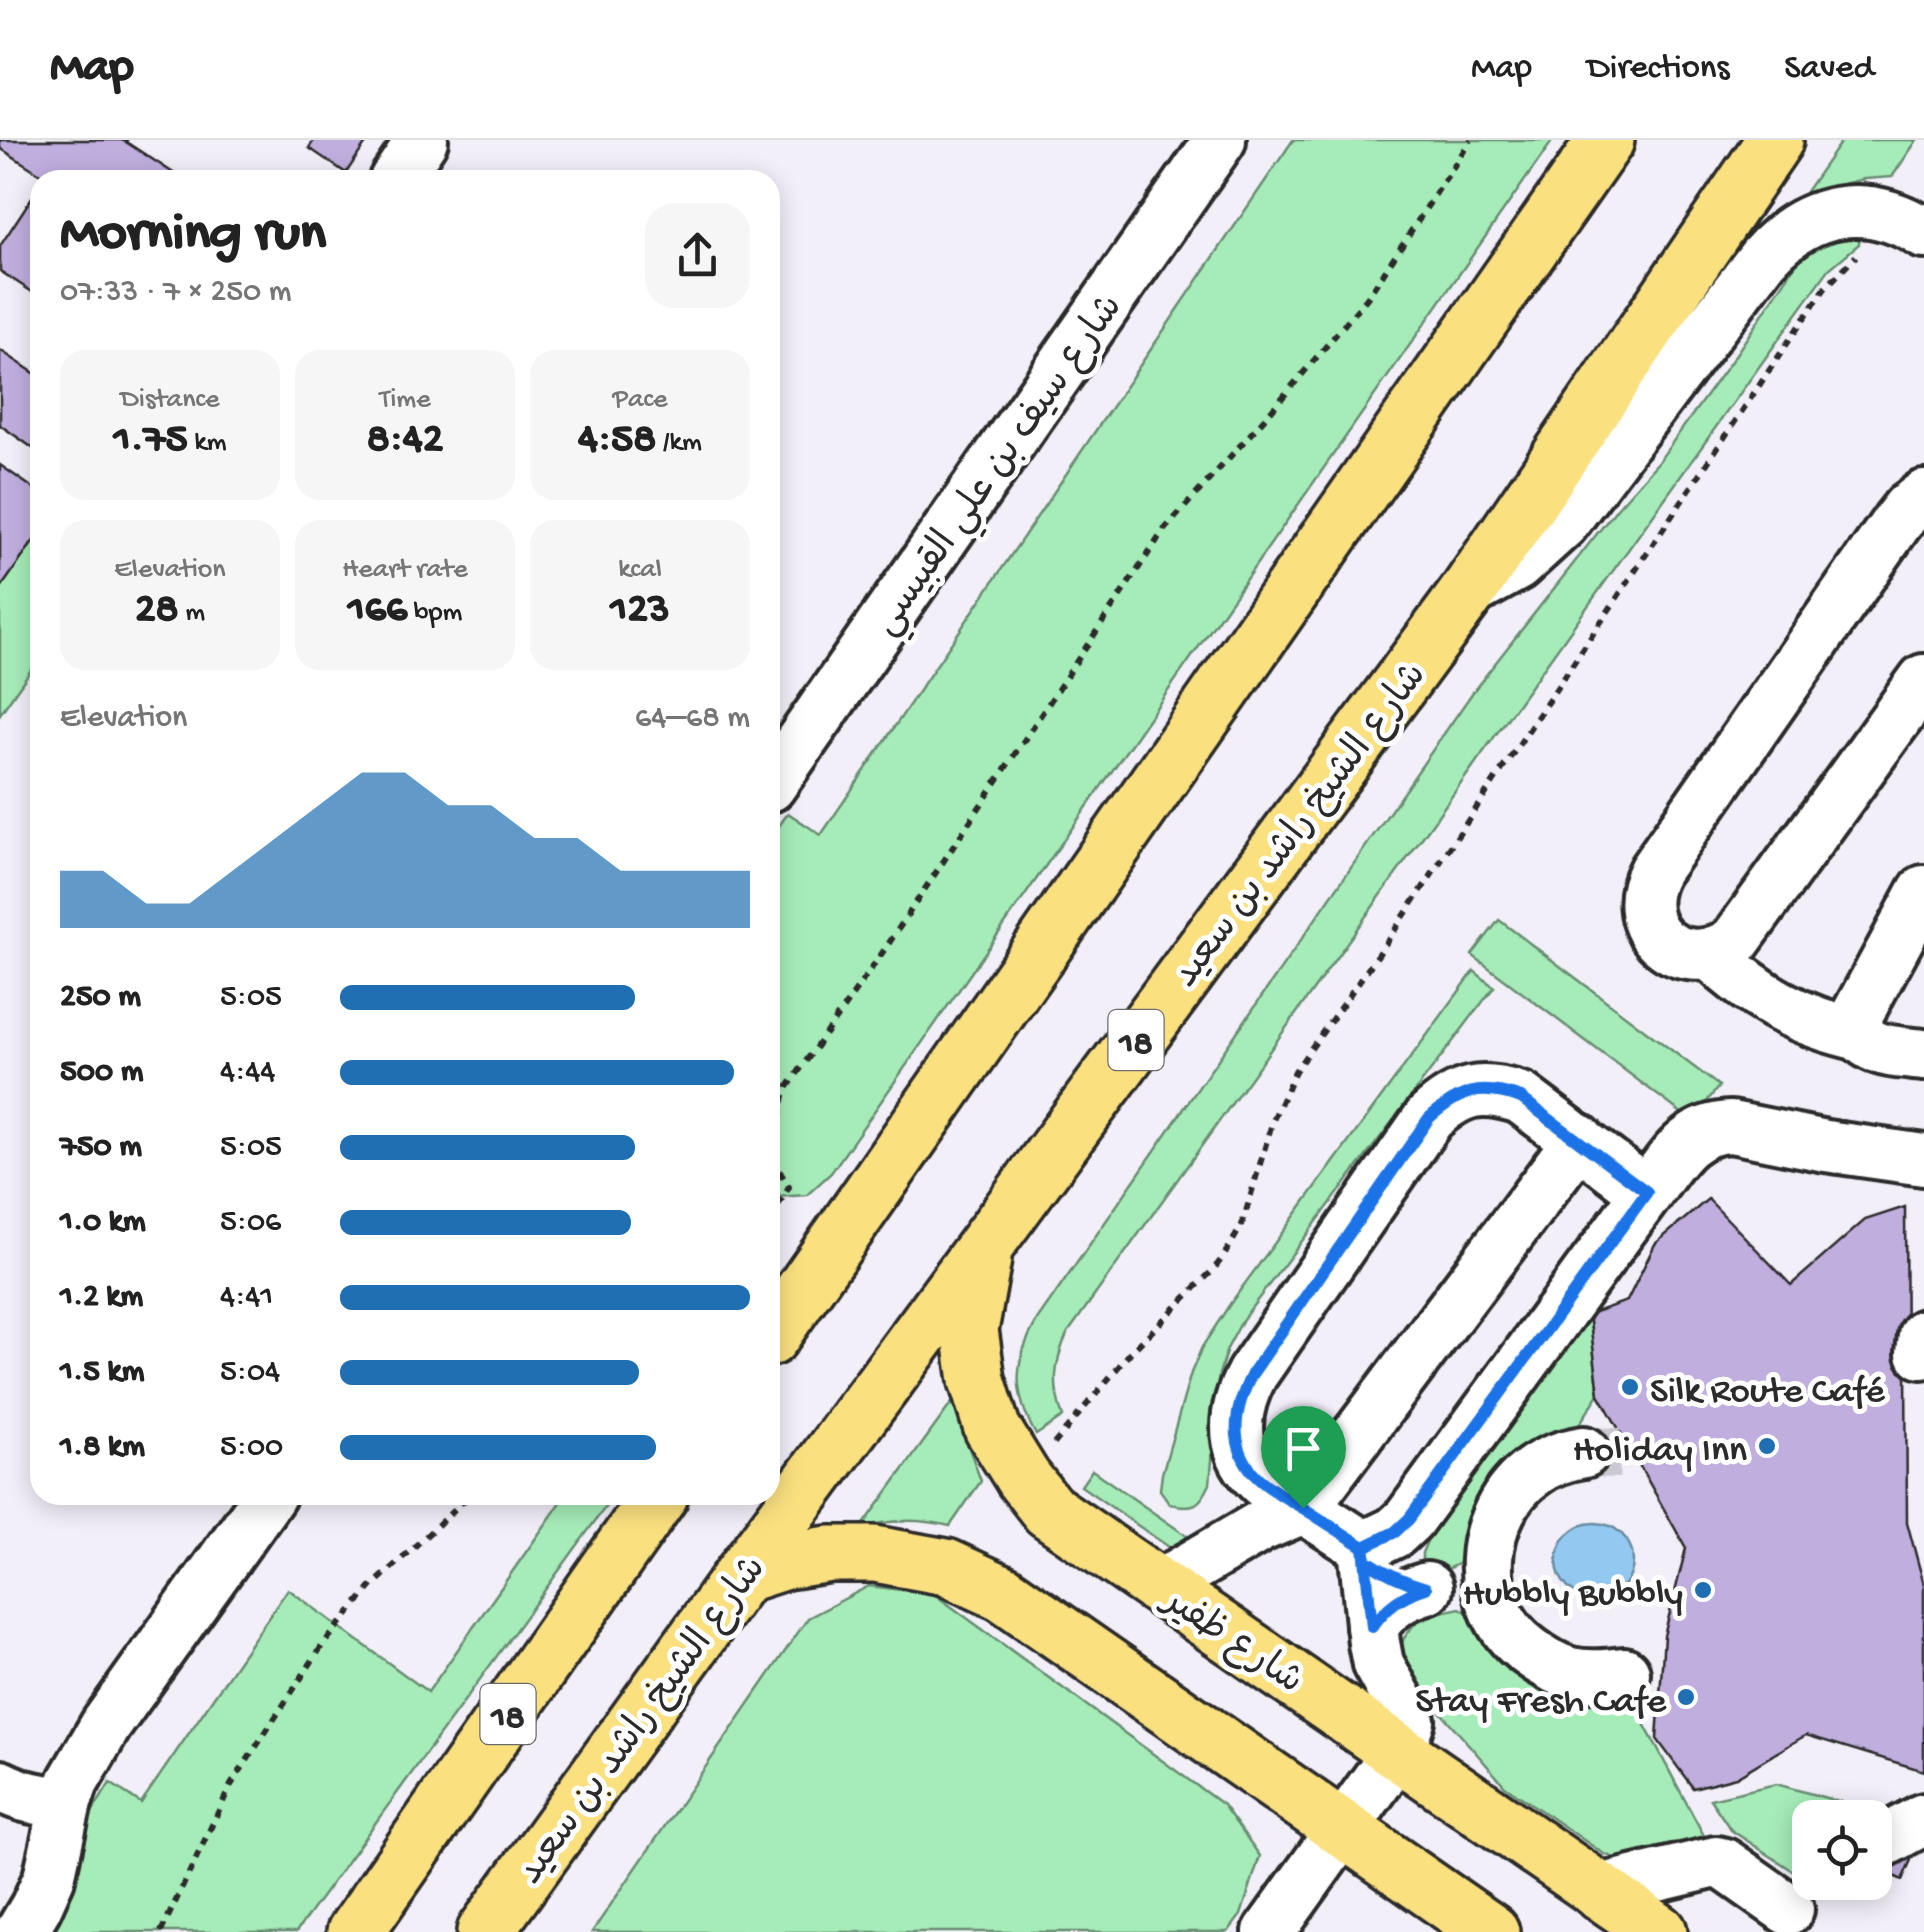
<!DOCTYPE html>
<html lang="en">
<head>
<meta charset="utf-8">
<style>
  body { margin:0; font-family:"Gochi Hand","Playpen Sans Arabic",sans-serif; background:#f6f6f6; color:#222; height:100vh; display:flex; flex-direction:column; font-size:38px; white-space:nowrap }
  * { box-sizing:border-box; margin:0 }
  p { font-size:32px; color:#767676 }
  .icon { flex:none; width:55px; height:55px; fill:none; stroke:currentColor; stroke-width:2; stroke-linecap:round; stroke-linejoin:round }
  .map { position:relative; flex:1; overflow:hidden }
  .drawer { position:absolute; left:30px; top:30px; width:750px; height:1335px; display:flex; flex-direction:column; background:#fff; border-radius:30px; box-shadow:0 5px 25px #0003 }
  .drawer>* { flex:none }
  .controls { position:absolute; left:1792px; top:1660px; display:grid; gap:20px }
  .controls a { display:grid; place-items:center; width:100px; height:100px; border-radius:20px; background:#fff; box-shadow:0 5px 25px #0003; font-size:50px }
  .pin { position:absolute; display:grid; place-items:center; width:85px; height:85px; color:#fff; margin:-102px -42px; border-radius:50% 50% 50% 0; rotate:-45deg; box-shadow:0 0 10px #0007 }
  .pin .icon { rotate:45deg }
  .round { display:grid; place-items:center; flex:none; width:105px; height:105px; border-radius:30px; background:#f6f6f6 }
  .overview { display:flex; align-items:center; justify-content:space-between; height:170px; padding:0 30px }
  h1 { font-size:55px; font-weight:700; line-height:75px }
  .metrics { display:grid; grid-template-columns:repeat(3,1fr); gap:15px; height:170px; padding:10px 30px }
  .metrics div { display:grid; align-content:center; border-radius:25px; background:#f6f6f6; text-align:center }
  .metrics b { font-size:42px; font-weight:700 }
  .metrics small { font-size:28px; font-weight:400 }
  .metrics p { font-size:28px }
  .chart { height:280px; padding:20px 30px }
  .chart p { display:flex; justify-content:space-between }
  .chart svg { width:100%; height:180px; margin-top:10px; fill:#1f6fb2; opacity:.7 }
  ul { padding:0 30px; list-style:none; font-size:32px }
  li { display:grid; grid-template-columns:160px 120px 1fr; align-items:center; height:75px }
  li i { height:25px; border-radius:12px; background:#1f6fb2 }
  header { display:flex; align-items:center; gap:60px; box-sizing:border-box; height:140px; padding:0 50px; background:#fff; border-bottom:2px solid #e0e0e0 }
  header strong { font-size:48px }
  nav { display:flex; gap:55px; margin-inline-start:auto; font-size:35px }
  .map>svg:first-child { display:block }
  .green { fill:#a6ecb8; stroke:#688c72; stroke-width:2.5 }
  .water { fill:#93c9f1; stroke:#698aa2; stroke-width:2.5 }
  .building { fill:#c0aedf; stroke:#2b2b2b; stroke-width:2.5 }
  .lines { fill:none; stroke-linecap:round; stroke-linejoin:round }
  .minor-tunnel { stroke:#cac8d0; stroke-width:50; stroke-dasharray:50 25; stroke-linecap:butt }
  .minor-casing { stroke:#2b2b2b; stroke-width:58 }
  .major-casing { stroke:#2b2b2b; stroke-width:62 }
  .path { stroke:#2b2b2b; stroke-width:6; stroke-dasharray:8 8; stroke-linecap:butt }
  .minor { stroke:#fff; stroke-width:50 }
  .major { stroke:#fbe080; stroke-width:55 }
  .route-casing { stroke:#fff; stroke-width:20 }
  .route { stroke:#1a73e8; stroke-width:12 }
  .poi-dot { fill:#1f6fb2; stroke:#fff; stroke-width:4 }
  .labels { text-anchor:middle; stroke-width:10; stroke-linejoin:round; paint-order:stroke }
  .shield { fill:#fff; stroke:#6b6b6b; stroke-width:2.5 }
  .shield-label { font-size:35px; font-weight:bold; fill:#2b2b2b }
  .street-label { font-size:38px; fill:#2b2b2b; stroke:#fff }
  .poi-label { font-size:38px; fill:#2b2b2b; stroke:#fff; text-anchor:end }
</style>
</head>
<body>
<header>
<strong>Map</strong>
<nav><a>Map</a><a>Directions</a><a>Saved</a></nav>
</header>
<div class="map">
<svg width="1924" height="1792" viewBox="0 0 1924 1792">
  <rect width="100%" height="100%" fill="#f2eff9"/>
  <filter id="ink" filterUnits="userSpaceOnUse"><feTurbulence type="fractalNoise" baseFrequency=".01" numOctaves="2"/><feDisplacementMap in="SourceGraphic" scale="20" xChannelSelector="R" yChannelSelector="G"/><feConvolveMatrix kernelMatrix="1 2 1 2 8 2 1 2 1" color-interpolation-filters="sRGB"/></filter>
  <g filter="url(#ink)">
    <path class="green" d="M1293,0H1553L831,1033L807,1055L775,1057L770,1054V699L788,673L821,695Z
      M1842,0H1917L1892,37L1864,39L1805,53Z
      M1854,95L1859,99V104L1829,129L1067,1194C1054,1223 1052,1247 1063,1277L1036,1295C1012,1252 1013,1221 1038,1179L1475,549L1618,367L1659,321L1734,217L1800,118C1817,103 1831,98 1854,95Z
      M40,392V517L0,574V449Z
      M1499,780L1719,946L1692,981L1472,815Z
      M1474,831L1494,847L1243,1179L1227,1209L1219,1234L1210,1344C1200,1366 1194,1369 1170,1364L1160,1350L1162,1334L1191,1233L1202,1207L1230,1164Z
      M1589,1174L1599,1254L1573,1294L1464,1420C1448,1430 1440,1434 1422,1424V1413L1427,1401Z
      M956,1257L966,1300L981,1341L950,1386C919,1379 893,1379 862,1387Z
      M1092,1330L1187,1396L1176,1412L1081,1346Z
      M566,1355H614L296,1792H18L110,1643L141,1663L288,1449L428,1552Z
      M869,1446L934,1454L1223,1665L1260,1716L1241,1775L1228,1792H592L808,1478Z
      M1460,1468L1493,1490L1626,1550L1709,1705L1635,1726L1604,1714L1505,1646L1402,1528L1398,1513L1404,1498L1415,1483L1427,1475Z
      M1776,1644L1873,1671L1872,1677L1810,1678V1737L1804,1738L1731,1690L1710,1659Z"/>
    <path class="water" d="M1557 1421a38 38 0 1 1 76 0a38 38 0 1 1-76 0Z"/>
    <path class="building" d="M0,0H127L126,2L184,40H43L45,37L0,8Z
      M314,0H368L346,33L309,8Z
      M40,45V157L0,131V106Z
      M0,210L40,237V313L0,285Z
      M0,325L40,353V392L0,449Z
      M1708,1059L1791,1145L1865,1080L1905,1067L1907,1382L1924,1445V1631L1806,1595L1736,1637L1693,1648L1657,1599L1664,1496L1686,1408L1599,1254L1589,1174L1627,1161L1655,1104Z
      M1887,1700L1914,1713L1902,1740L1875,1727Z"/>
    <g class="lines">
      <path class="minor-tunnel" d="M1584,1312L1620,1313"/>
      <defs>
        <path id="minor" d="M395,40L422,0
          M1924,356L1908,368L1897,382L1654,731C1623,789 1682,840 1735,801L1924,540
          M1468,452L1517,425L1563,383L1763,118C1807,67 1866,56 1924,93
          M770,646L1220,0
          M1924,751L1858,873C1852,914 1895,911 1924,915
          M1710,814C1757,858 1798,881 1860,895
          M1922,1213L1924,1195
          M1584,1312C1566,1315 1549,1320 1534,1331C1475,1373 1469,1468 1529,1511C1541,1520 1555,1529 1570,1533C1588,1537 1606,1535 1624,1533
          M1364,1407L1395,1392L1409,1379L1647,1053C1671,1021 1687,988 1731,987L1826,1006L1924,1020
          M1159,1446L1261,1386L1303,1368L1579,1000
          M1372,1487C1386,1466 1402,1455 1427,1448
          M0,1646C22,1657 41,1661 66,1662
          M1875,1706L1924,1679
          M1599,1750L1716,1722L1724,1724L1788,1769
          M21,1792L36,1767L49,1738L66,1662L73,1642L106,1585L270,1355
          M1269,1792L1399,1610L1409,1580L1378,1524L1374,1503L1364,1407C1344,1394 1324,1381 1304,1368C1288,1359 1270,1350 1258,1337C1228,1307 1234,1268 1252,1234L1429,978C1461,949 1480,945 1521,958L1647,1053"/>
        <path id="major" d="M983,1119L970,1190L977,1240L992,1288L1023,1338L1048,1370L1659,1792
          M770,1198L1606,0
          M742,1435L785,1421L830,1414H875L946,1427L1003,1453L1491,1792
          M355,1792L660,1355
          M485,1792L742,1435L1468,452L1775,0"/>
      </defs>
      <use href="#minor" class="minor-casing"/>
      <use href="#major" class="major-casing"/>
      <path class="path" d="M770,1079L789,1047L771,1017L785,951L885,809L1164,390L1265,278L1367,158L1471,0
        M1054,1304L1130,1213L1213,1130L1224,1116L1242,1085L1273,980L1295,931L1380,812L1805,177L1826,147L1856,116
        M161,1792L231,1645L322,1506L371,1447L470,1355"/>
      <use href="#minor" class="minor"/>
      <use href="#major" class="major"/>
    </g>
  </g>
  <g class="lines" filter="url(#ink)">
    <defs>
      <path id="route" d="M1303,1368L1364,1407L1372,1487C1387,1466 1402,1455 1426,1448C1404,1442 1385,1433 1366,1420L1364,1407L1395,1392L1409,1379L1647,1052L1521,958C1480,944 1461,950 1429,978L1252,1234C1234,1269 1227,1306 1257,1337C1270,1350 1288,1359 1303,1368"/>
    </defs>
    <use href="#route" class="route-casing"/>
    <use href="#route" class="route"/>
  </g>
  <g class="poi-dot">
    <circle cx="1630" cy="1247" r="10"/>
    <circle cx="1767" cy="1306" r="10"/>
    <circle cx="1703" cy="1450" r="10"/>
    <circle cx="1686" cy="1557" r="10"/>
  </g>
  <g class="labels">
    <g class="shield">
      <rect x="1108.5" y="870" width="55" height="60" rx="8"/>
      <rect x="480.5" y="1544" width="55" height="60" rx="8"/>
    </g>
    <g class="shield-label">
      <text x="1136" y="912">18</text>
      <text x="508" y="1586">18</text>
    </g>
    <g class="street-label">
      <text transform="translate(995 323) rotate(-55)" y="13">شارع سيف بن علي القبيسي</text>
      <text transform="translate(1297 683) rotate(-53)" y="13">شارع الشيخ راشد بن سعيد</text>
      <text transform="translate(1235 1498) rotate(34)" y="13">شارع ظفير</text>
      <text transform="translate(639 1578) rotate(-54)" y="13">شارع الشيخ راشد بن سعيد</text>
    </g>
    <g class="poi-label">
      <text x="1650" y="1260" text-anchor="start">Silk Route Café</text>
      <text x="1747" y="1319">Holiday Inn</text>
      <text x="1683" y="1463">Hubbly Bubbly</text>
      <text x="1666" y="1570">Stay Fresh Cafe</text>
    </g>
  </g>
</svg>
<div class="controls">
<a><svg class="icon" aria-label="locate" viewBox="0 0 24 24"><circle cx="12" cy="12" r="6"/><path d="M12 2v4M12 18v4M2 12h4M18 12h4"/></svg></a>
</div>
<div class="pin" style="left:1303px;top:1368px;background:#1e9e55"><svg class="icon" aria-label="arrive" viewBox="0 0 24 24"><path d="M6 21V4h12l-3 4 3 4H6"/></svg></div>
<section class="drawer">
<div class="overview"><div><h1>Morning run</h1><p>07:33 · 7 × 250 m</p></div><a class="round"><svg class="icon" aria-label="share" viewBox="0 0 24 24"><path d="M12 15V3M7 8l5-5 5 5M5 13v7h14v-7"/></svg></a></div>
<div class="metrics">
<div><p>Distance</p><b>1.75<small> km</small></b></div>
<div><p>Time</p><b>8:42</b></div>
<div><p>Pace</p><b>4:58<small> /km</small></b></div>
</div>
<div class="metrics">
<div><p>Elevation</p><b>28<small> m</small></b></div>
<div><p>Heart rate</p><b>166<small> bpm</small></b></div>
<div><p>kcal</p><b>123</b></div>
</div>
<div class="chart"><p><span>Elevation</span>64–68 m</p>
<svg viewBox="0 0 160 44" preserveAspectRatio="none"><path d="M0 44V30L10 30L20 38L30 38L40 30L50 22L60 14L70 6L80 6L90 14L100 14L110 22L120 22L130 30L140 30L150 30L160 30V44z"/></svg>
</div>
<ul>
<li><b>250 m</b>5:05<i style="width:72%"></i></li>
<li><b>500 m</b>4:44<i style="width:96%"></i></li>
<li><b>750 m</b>5:05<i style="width:72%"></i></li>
<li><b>1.0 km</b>5:06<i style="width:71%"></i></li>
<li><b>1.2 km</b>4:41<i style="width:100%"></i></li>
<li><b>1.5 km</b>5:04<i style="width:73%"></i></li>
<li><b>1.8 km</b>5:00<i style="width:77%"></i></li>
</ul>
</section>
</div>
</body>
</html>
